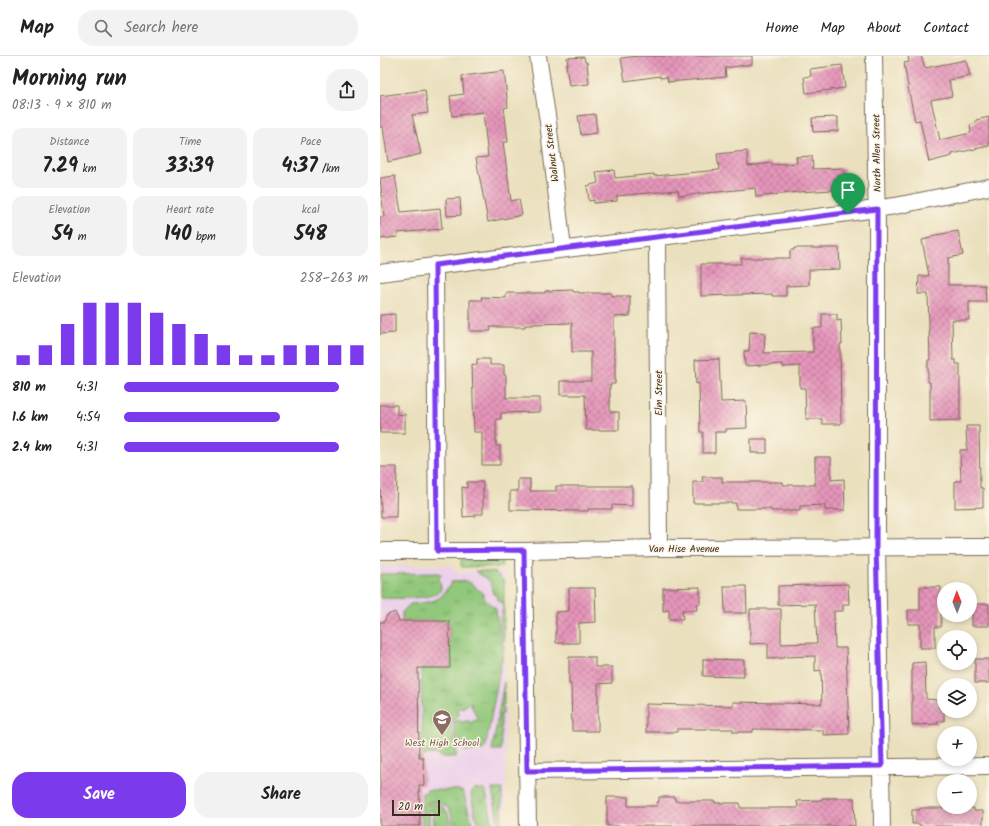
<!DOCTYPE html>
<html lang="en">
<head>
<meta charset="utf-8">
<style>
  body { margin:0; font-family:Kalam,sans-serif; background:#f2f2f2; color:#222; height:100vh; display:flex; flex-direction:column; font-size:15px; white-space:nowrap }
  * { box-sizing:border-box; margin:0 }
  p { font-size:13px; color:#767676 }
  .icon { flex:none; width:22px; height:22px; fill:none; stroke:currentColor; stroke-width:2; stroke-linecap:round; stroke-linejoin:round }
  .map { position:relative; flex:1; overflow:hidden }
  .side { display:flex; flex-direction:column; background:#fff; width:380px }
  .side>* { flex:none }
  .needle { width:26px; rotate:359deg }
  .tools { position:absolute; left:557px; top:526px; display:grid; gap:8px }
  .tools a { display:grid; place-items:center; width:40px; height:40px; border-radius:50%; background:#fff; box-shadow:0 2px 6px #0003; font-size:20px }
  .scale { position:absolute; left:12px; bottom:10px; width:48px; box-sizing:border-box; padding-left:4px; border:2px solid #3b2a1e; border-top:0; font-size:11px; line-height:14px; white-space:nowrap; color:#3b2a1e; -webkit-text-stroke:3px #fcf5e5; paint-order:stroke }
  .pin { position:absolute; display:grid; place-items:center; width:34px; height:34px; color:#fff; margin:-41px -17px; border-radius:50% 50% 50% 0; rotate:-45deg; box-shadow:0 0 4px #0007 }
  .pin .icon { rotate:45deg }
  .round { display:grid; place-items:center; flex:none; width:42px; height:42px; border-radius:16px; background:#f2f2f2 }
  .headline { display:flex; align-items:center; justify-content:space-between; height:68px; padding:0 12px }
  h1 { font-size:22px; font-weight:700; line-height:30px }
  .stats { display:grid; grid-template-columns:repeat(3,1fr); gap:6px; height:68px; padding:4px 12px }
  .stats div { display:grid; align-content:center; border-radius:10px; background:#f2f2f2; text-align:center }
  .stats b { font-size:20px; font-weight:700 }
  .stats small { font-size:11px; font-weight:400 }
  .stats p { font-size:11px }
  .chart { height:112px; padding:8px 12px }
  .chart p { display:flex; justify-content:space-between }
  .chart svg { width:100%; height:72px; margin-top:4px; stroke:#7c3aed; stroke-width:6 }
  .primary-button { display:flex; gap:8px; margin-top:auto; padding:8px 12px }
  .primary-button a { flex:1; height:46px; border-radius:16px; background:#7c3aed; color:#fff; font-size:16px; font-weight:700; line-height:46px; text-align:center }
  .primary-button a+a { background:#f2f2f2; color:#222 }
  ul { padding:0 12px; list-style:none; font-size:13px }
  li { display:grid; grid-template-columns:64px 48px 1fr; align-items:center; height:30px }
  li i { height:10px; border-radius:5px; background:#7c3aed }
  header { display:flex; align-items:center; gap:24px; box-sizing:border-box; height:56px; padding:0 20px; background:#fff; border-bottom:1px solid #e0e0e0 }
  header strong { font-size:19px }
  nav { display:flex; gap:22px; margin-inline-start:auto; font-size:14px }
  .search { width:280px; height:36px; background:#f2f2f2; display:flex; align-items:center; gap:10px; box-sizing:border-box; padding:0 14px; border-radius:16px; color:#767676; font-size:15px }
  main { display:flex; flex:1; min-height:0 }
  .map>svg:first-child { display:block }
  .built { fill:#ecd1ea }
  .grass { fill:url(#grass-tufts); stroke:#66794c }
  .garden { fill:url(#garden-furrows); stroke:#66794c }
  .building { fill:url(#building-cross-hatch) }
  .lines { fill:none; stroke-linecap:round; stroke-linejoin:round }
  .minor-casing { stroke:#786a56; stroke-width:18 }
  .minor { stroke:#fff; stroke-width:16 }
  .route-casing { stroke:#fff; stroke-width:8 }
  .route { stroke:#7c3aed; stroke-width:5 }
  .labels { text-anchor:middle; stroke-width:3; stroke-linejoin:round; paint-order:stroke }
  .street-label { font-size:10px; fill:#3b2a1e; stroke:#fcf5e5 }
  .education-label { font-size:10px; fill:#785e54; stroke:#fcf5e5 }
</style>
</head>
<body>
<header>
<strong>Map</strong>
<div class="search"><svg class="icon" aria-label="search" viewBox="0 0 24 24"><circle cx="10" cy="10" r="6"/><path d="M15 15l6 6"/></svg>Search here</div>
<nav><a>Home</a><a>Map</a><a>About</a><a>Contact</a></nav>
</header>
<main>
<section class="side">
<div class="headline"><div><h1>Morning run</h1><p>08:13 · 9 × 810 m</p></div><a class="round"><svg class="icon" aria-label="share" viewBox="0 0 24 24"><path d="M12 15V3M7 8l5-5 5 5M5 13v7h14v-7"/></svg></a></div>
<div class="stats">
<div><p>Distance</p><b>7.29<small> km</small></b></div>
<div><p>Time</p><b>33:39</b></div>
<div><p>Pace</p><b>4:37<small> /km</small></b></div>
</div>
<div class="stats">
<div><p>Elevation</p><b>54<small> m</small></b></div>
<div><p>Heart rate</p><b>140<small> bpm</small></b></div>
<div><p>kcal</p><b>548</b></div>
</div>
<div class="chart"><p><span>Elevation</span>258–263 m</p>
<svg viewBox="0 0 160 44" preserveAspectRatio="none"><path d="M5 44V38M15 44V32M25 44V19M35 44V6M45 44V6M55 44V6M65 44V12M75 44V19M85 44V25M95 44V32M105 44V38M115 44V38M125 44V32M135 44V32M145 44V32M155 44V32"/></svg>
</div>
<ul>
<li><b>810 m</b>4:31<i style="width:88%"></i></li>
<li><b>1.6 km</b>4:54<i style="width:64%"></i></li>
<li><b>2.4 km</b>4:31<i style="width:88%"></i></li>
</ul>
<div class="primary-button"><a>Save</a><a>Share</a></div>
</section>
<div class="map">
<svg width="609" height="770" viewBox="0 0 609 770">
  <defs>
    <pattern id="grass-tufts" width="24" height="20" patternUnits="userSpaceOnUse"><rect width="24" height="20" fill="#92c87b"/><path d="M3 7l-1-3M5 7V3M7 7l1-3M15 17l-1-3M17 17v-4M19 17l1-3" fill="none" stroke="#78a364"/></pattern>
    <pattern id="garden-furrows" width="10" height="10" patternUnits="userSpaceOnUse"><rect width="10" height="10" fill="#92c87b"/><path d="M-1 1l2-2M0 10L10 0M9 11l2-2" fill="none" stroke="#78a364"/></pattern>
    <pattern id="building-cross-hatch" width="8" height="8" patternUnits="userSpaceOnUse"><rect width="8" height="8" fill="#e595ba"/><path d="M0 0l8 8M0 8l8-8" fill="none" stroke="#bb7a97"/></pattern>
  </defs>
  <rect width="100%" height="100%" fill="#fcf5e5"/>
  <filter id="ink" filterUnits="userSpaceOnUse"><feTurbulence type="fractalNoise" baseFrequency=".025" numOctaves="2"/><feDisplacementMap in="SourceGraphic" scale="8" xChannelSelector="R" yChannelSelector="G"/><feConvolveMatrix kernelMatrix="1 2 1 2 8 2 1 2 1" color-interpolation-filters="sRGB"/></filter>
  <filter id="wash" filterUnits="userSpaceOnUse"><feTurbulence type="fractalNoise" baseFrequency=".012" numOctaves="4" result="noise"/><feDisplacementMap in="SourceGraphic" scale="16" xChannelSelector="R" yChannelSelector="G"/><feGaussianBlur stdDeviation="0.9" result="paint"/><feColorMatrix in="noise" values="0 0 0 0 0 0 0 0 0 0 0 0 0 0 0 0 0 1.4 0 .05"/><feComposite in="paint" operator="in"/></filter>
  <g filter="url(#wash)">
    <rect width="100%" height="100%" fill="#eae0be"/>
    <path class="built" d="M37,509L73,510L74,514L80,518L84,515L124,516L126,770H0V510Z"/>
    <path class="grass" d="M81,503L122,504V511H82L81,510Z
      M95,515L115,516L124,525V586C120,581 119,567 121,560C122,556 123,554 123,550L120,547L116,539L113,538C111,534 112,532 111,528C111,525 99,518 95,515Z
      M59,517L61,518V520L59,522C59,525 61,529 61,532C61,545 9,542 0,542V518Z
      M86,525L91,527L103,538L105,544L116,553L119,580L124,591L106,689L103,694H101V692H96V694C92,695 86,696 83,693C76,689 73,673 74,665L80,663L82,667L85,665H89L90,667H92L93,663L96,665L98,661L95,659V656L91,651L92,648L88,647L87,649L82,652L79,651L77,655L79,656V659C63,668 75,679 76,691C77,695 76,698 76,701H61L59,698H47L44,701L42,695L41,612H70L69,565H22V556L30,548C40,547 53,547 62,540C65,536 66,532 70,530L71,526Z
      M97,732V734L103,733L106,737L113,770H100L95,758L91,738L93,734Z
      M47,734H78L83,736L93,770H71C76,752 63,746 47,746V748C62,749 72,752 68,770H54L53,754L49,755V770H42V737H45Z"/>
    <path class="garden" d="M124,626V648H123V658H121V694H112Z
      M112,733H122V770H119Z"/>
    <g id="blocks">
      <path class="building" d="M258,0H372V8L345,12L346,21L288,26L287,21L280,22V20L245,25L241,2Z
        M528,0H541L545,12L586,4L590,20L569,24L572,40L551,44L560,84L591,77L590,69L596,67V64L609,61V90L572,98V100L549,106L540,64L535,65L529,36L524,7L529,6Z
        M204,1L205,6H207L209,28L189,30L186,8H188L187,2Z
        M462,9L465,32L426,37L424,21L431,20L430,13Z
        M124,15L128,51L124,52L128,86H123L131,145L139,143L142,159L108,166L96,102L108,101L103,56L72,60L70,40L84,38L82,20Z
        M45,34L48,57L32,59L41,98L8,106L3,71H0V40Z
        M215,58L217,77L201,79L198,60Z
        M458,61V75L433,76L432,62Z
        M367,95L368,110L392,107V109L417,107L416,101L432,100L433,113L464,112L465,131L453,132V134L418,136L376,141L375,132L299,140L298,134L237,140V145L214,147V144L209,145L207,130L218,127L216,116L234,114L235,122L274,118V120L339,114L337,98Z
        M15,120L21,156L60,152L62,173L17,177L18,181L0,183V161H4L0,122Z
        M80,142L81,159L67,160L66,143Z
        M578,175L583,199L568,202V229H605L606,246H589V264H572L573,304H576V308H580V364L550,365V326H548V304H550L548,238H538L539,220H549L542,184L551,182V180Z
        M414,192H459L460,213L429,214V229L406,230V240H392V238L321,240V208H361V202H410V194H414Z
        M193,234V236H199V237H231V240H250V260L234,261V300H235V328H230V356H239V374H206L205,339H180V325H211V296H192V267L153,268V269H145V271H110L111,275H90V244H102L101,241L126,242V237H165V235Z
        M15,258V277L0,278V259Z
        M442,258H457V265L461,264L462,288H460L461,368H442V363H426L425,332H420V310L403,311V308L365,310L364,295H369L370,276L385,277L384,297L433,296V272H442Z
        M97,303H110V309H124V319H126V342H160V356L121,357V363H116V390H120V409H102V376H94L92,308L97,309Z
        M339,303L341,346L366,345L367,372L346,373V376H335V397H323V376H320L319,327L316,328L315,304Z
        M0,349H17V359L25,358V377H0Z
        M586,370H599L600,432H603V451L575,452V425H581L580,394H587Z
        M371,383H387V397H371Z
        M435,401H451V424L464,423L465,454H445V449L420,450V455H391V453H356V447H313V426H323L322,421H342V426H403V429H435Z
        M0,411H17L16,461H1Z
        M138,423H150V435H176V430H252V450L232,449V453H208V455L130,454V435H138Z
        M87,426H103V458H95V460L83,461L82,431L87,432Z
        M468,528L469,548H463V555H454V559L455,592H466L469,678L443,679V674L373,673V676H353V673H297V676H266V648L353,650V646L442,648L441,614L435,615V600L404,601V602L388,603V587L370,588V553H401V588L437,587L435,548L398,549V530Z
        M344,530H366L367,557H345Z
        M320,531V548H316L317,554H302L303,563H289V554L283,555V532Z
        M540,531H561V571H555V592H540V568H528V554H540Z
        M189,532H215L216,566L199,567V587H176V556L189,555Z
        M592,548H609V570H592Z
        M15,556L19,565H69L70,612H38L39,701H43L44,729H39L40,770H0V566H4L7,559Z
        M189,601H215V611H232V627L218,628V675H192L191,628H189Z
        M323,603L364,604V621L323,620Z
        M595,603H609V627H595Z
        M545,606L546,643L558,644V652H564V665H558V668L532,669V607Z
        M227,741H248V750H277V746H279V741H295V745H335V747H360V752H418L417,745L442,744V742H474L475,770H227Z
        M540,752H594V755H603V770H540V768H532V754H540Z"/>
    </g>
  </g>
  <g filter="url(#ink)">
    <use href="#blocks" fill-opacity="0" stroke="#786a56" stroke-width="1"/>
    <g class="lines">
      <defs>
        <path id="minor" d="M158,0L168,66L183,193
          M494,0L497,172V491L502,770
          M277,182L279,492
          M55,209L57,495
          M0,217L468,157L515,150L609,131
          M0,495H144L279,492L609,491
          M144,495L148,770
          M147,715L609,710"/>
      </defs>
      <use href="#minor" class="minor-casing"/>
      <use href="#minor" class="minor"/>
    </g>
  </g>
  <g class="lines" filter="url(#ink)">
    <defs>
      <path id="route" d="M497,153L496,491L502,710L147,715L144,494L57,495L55,209Z"/>
    </defs>
    <use href="#route" class="route-casing"/>
    <use href="#route" class="route"/>
  </g>
  <defs>
    <symbol id="school-pin" viewBox="-11 -11 22 30"><path d="M0 17L-7.5 6A9.5 9.5 0 1 1 7.5 6Z" fill="#8d6e63" stroke="#fcf5e5"/><path d="M0-5L7-2L0 1L-7-2ZM-4 1L0 2.5L4 1V4Q0 6-4 4Z" fill="#fff"/></symbol>
  </defs>
  <g fill-rule="evenodd">
    <use href="#school-pin" x="51" y="652" width="22" height="30"/>
  </g>
  <g class="labels">
    <g class="street-label">
      <text transform="translate(171 97) rotate(-97)" y="4">Walnut Street</text>
      <text transform="translate(496 97) rotate(-91)" y="4">North Allen Street</text>
      <text transform="translate(278 337) rotate(-90)" y="4">Elm Street</text>
      <text x="304" y="496">Van Hise Avenue</text>
    </g>
    <g class="education-label">
      <text x="62" y="690">West High School</text>
    </g>
  </g>
</svg>
<div class="tools">
<a><svg class="needle" viewBox="-14 -14 28 28"><path d="M0-13l5 13h-10z" fill="#e53935"/><path d="M0 13l5-13h-10z" fill="#767676"/></svg></a>
<a><svg class="icon" aria-label="locate" viewBox="0 0 24 24"><circle cx="12" cy="12" r="6"/><path d="M12 2v4M12 18v4M2 12h4M18 12h4"/></svg></a>
<a><svg class="icon" aria-label="layers" viewBox="0 0 24 24"><path d="M12 4l9 5-9 5-9-5zM3 14l9 5 9-5"/></svg></a>
<a>+</a>
<a>−</a>
</div>
<div class="scale">20 m</div>
<div class="pin" style="left:468px;top:158px;background:#1e9e55"><svg class="icon" aria-label="arrive" viewBox="0 0 24 24"><path d="M6 21V4h12l-3 4 3 4H6"/></svg></div>
</div>
</main>
</body>
</html>
